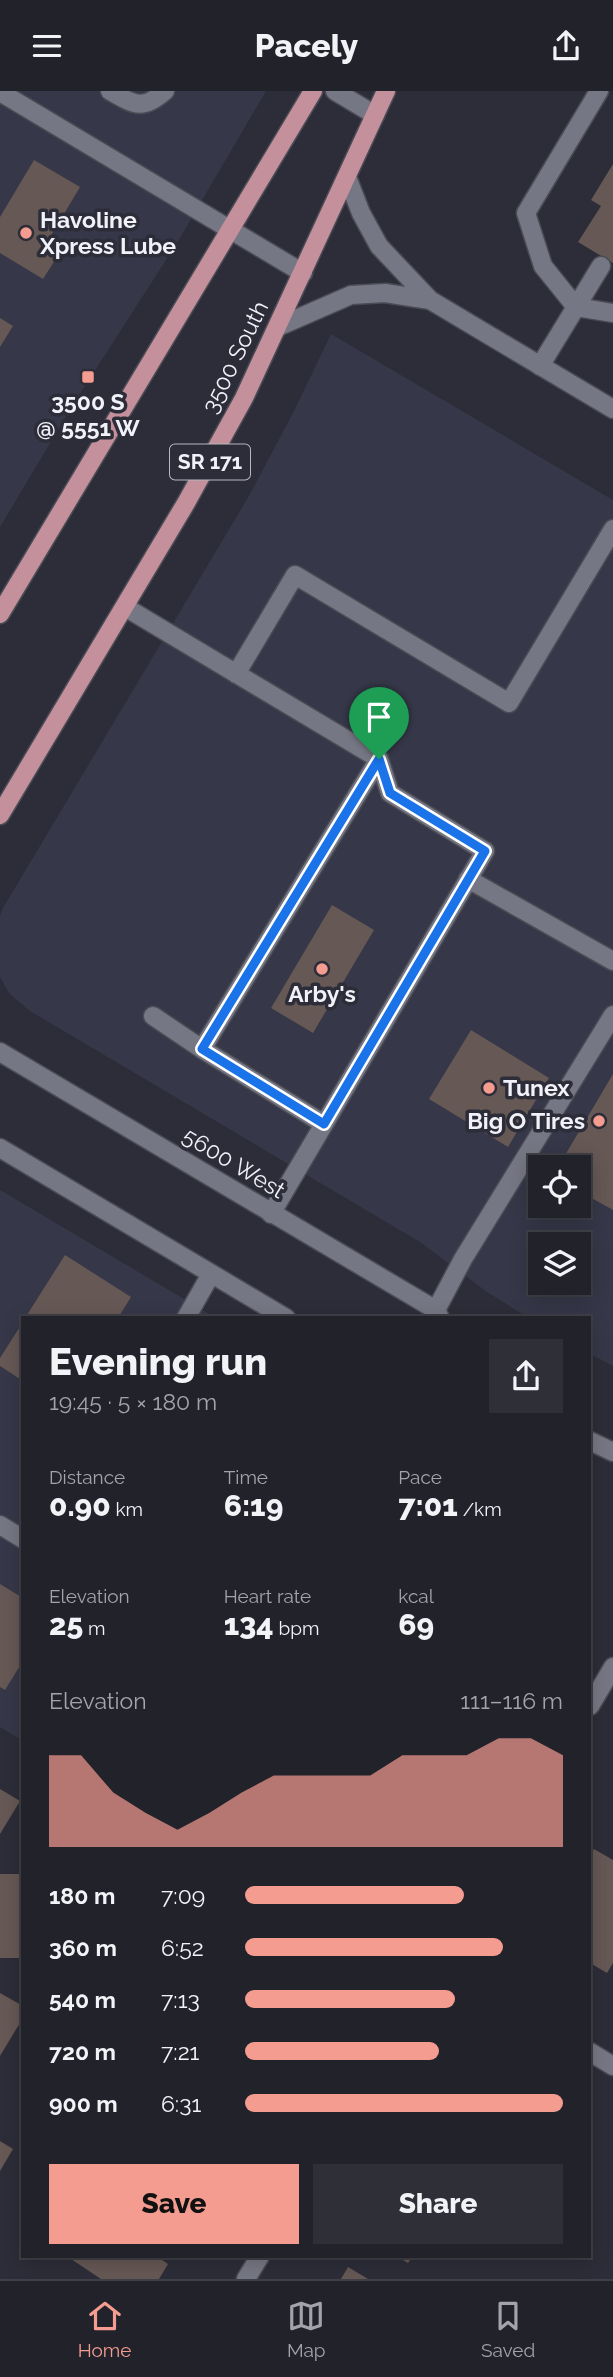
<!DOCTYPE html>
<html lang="en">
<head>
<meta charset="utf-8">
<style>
  body { margin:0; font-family:Raleway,sans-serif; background:#2e2f37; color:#f1f3f6; height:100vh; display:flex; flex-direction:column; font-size:26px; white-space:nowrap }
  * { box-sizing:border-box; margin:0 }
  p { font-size:23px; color:#a2a4a9 }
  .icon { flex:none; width:38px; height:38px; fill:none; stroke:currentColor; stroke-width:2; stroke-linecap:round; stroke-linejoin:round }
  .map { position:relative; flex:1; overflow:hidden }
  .panel { position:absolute; left:21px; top:1225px; width:570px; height:942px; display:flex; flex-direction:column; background:#22222b; border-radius:0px; box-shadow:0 4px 18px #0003,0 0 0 2px #3f3f47 }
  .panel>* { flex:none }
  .buttons { position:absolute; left:528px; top:1064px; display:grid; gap:14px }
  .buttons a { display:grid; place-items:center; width:63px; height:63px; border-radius:0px; background:#22222b; box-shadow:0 4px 18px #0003,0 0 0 2px #3f3f47; font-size:35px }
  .pin { position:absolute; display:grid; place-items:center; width:60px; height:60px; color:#fff; margin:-72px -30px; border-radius:50% 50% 50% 0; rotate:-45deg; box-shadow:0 0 7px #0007 }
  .pin .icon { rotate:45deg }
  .round { display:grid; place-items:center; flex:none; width:74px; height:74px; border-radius:0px; background:#2e2f37 }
  .head { display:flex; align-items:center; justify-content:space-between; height:119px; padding:0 28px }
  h1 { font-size:38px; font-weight:800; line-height:52px }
  .stats { display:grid; grid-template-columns:repeat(3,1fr); gap:10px; height:119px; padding:7px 28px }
  .stats div { display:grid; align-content:center }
  .stats b { font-size:30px; font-weight:800 }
  .stats small { font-size:19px; font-weight:400 }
  .stats p { font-size:19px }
  .chart { height:196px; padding:14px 28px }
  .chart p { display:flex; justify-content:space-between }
  .chart svg { width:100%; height:126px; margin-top:7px; fill:#f59c90; opacity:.7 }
  .primary-button { display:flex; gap:14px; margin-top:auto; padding:14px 28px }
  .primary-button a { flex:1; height:80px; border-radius:0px; background:#f59c90; color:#111; font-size:28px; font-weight:800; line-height:80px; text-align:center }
  .primary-button a+a { background:#2e2f37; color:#f1f3f6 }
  ul { padding:0 28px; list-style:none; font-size:23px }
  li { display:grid; grid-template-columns:112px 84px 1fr; align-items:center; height:52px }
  li i { height:18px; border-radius:9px; background:#f59c90 }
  header { display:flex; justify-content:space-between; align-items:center; height:91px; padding:0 28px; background:#22222b; font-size:32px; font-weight:800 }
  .menu { display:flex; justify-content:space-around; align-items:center; height:98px; border-top:2px solid #3f3f47; background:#22222b; font-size:19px; color:#a2a4a9 }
  .menu a { display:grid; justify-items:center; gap:4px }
  .menu .on { color:#f59c90 }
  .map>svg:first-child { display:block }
  .built { fill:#363748; fill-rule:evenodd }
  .building { fill:#665854 }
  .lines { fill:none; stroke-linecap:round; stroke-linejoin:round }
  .lane-casing { stroke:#4a4b54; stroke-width:21 }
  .street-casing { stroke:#4a4b54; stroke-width:21 }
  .secondary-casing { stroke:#4a4b54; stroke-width:21 }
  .primary-casing { stroke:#4a4b54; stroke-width:21 }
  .lane { stroke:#767784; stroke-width:18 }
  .street { stroke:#767784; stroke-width:18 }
  .secondary { stroke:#767784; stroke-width:18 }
  .primary { stroke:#c3909b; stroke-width:18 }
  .route-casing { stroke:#fff; stroke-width:14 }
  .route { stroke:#1a73e8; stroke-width:9 }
  .poi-dot { fill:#f59c90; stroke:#2d2d39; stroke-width:2.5 }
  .labels { text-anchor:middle; stroke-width:7; stroke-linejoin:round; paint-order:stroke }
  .shield { fill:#2d2d39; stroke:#b6b7bf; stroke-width:2 }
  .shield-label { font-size:21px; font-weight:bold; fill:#f1f2f9 }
  .poi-label { font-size:23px; font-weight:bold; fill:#f1f2f9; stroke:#2d2d39; text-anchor:start }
  .street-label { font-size:23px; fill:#f1f2f9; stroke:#2d2d39 }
</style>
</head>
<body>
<header><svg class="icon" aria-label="menu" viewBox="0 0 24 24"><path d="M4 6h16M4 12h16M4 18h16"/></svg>Pacely<svg class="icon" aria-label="share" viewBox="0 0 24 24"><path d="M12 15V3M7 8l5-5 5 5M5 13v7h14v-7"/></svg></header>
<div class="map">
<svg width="613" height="2188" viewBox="0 0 613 2188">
  <rect width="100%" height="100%" fill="#2d2d39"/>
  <path class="built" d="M0,0H266L177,152L74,312L0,436Z
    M331,243L613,409V1275L590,1263V1227H529L487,1201L420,1151L30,920L9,902L0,886V825L3,817L249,405L294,320ZM541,1076H579V1115H541ZM541,1153H579V1192H541Z
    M0,1099L216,1227H23V1650L0,1636Z"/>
  <path class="building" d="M34,69L80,96L43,158L57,166L43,188L0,162V126Z
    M613,73V172L578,151L601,115L591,109Z
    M0,227L13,235L0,256Z
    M332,814L374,839L313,942L271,917Z
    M471,939L549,987L508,1056L429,1008Z
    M613,983V1119L579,1100V1076H558Z
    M65,1164L131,1206L118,1227H25Z
    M23,1231V1290L0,1275V1267Z
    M0,1493L23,1507V1570L5,1599L0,1596Z
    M0,1698L20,1710L0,1743Z
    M594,1758L613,1769V1872L607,1882L590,1872V1765Z
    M0,1783H23V1867H0Z
    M0,1902L23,1915V1927L0,1965Z
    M0,2050L13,2058L0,2080Z
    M73,2165H156L168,2173L159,2188H101L71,2168Z
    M396,2165H413L408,2172Z
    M348,2176L368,2188H341Z"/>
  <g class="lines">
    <defs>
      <path id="lane" d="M110,0C135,14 142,20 165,0
        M335,0L375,24
        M599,0L526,122L543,175L576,216L613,222
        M0,1L303,182
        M540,275L601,175
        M125,516L379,668L390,702L485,760L271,1123
        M236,583L295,484L509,612L613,438
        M468,788L613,870
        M153,925L202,958L324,1033
        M202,958L379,668
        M436,1219L463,1168L613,924
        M186,1227L211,1183
        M0,1434L23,1448"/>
      <path id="street" d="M347,86L361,122L379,155L430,209L613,318
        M280,235L351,204L385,202L430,209
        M590,1615L613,1576
        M590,1961L613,1975
        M246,2188L260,2165"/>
      <path id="secondary" d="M0,961L436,1219L440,1227
        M0,1057L286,1227
        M590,1350L613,1361"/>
      <path id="primary" d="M0,523L313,0
        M0,724L186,412L244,307L386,0"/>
    </defs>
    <use href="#lane" class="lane-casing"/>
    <use href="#street" class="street-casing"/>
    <use href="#secondary" class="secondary-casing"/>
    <use href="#primary" class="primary-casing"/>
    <use href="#lane" class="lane"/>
    <use href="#street" class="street"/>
    <use href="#secondary" class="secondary"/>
    <use href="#primary" class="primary"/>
  </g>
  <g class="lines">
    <defs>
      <path id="route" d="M379,668L390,702L485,760L324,1033L202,958Z"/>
    </defs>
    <use href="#route" class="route-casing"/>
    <use href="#route" class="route"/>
  </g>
  <g class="poi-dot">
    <circle cx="26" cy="142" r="7"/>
    <rect x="81" y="279" width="14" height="14" rx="3.5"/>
    <circle cx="322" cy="878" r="7"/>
    <circle cx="489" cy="997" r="7"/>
    <circle cx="599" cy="1030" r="7"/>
  </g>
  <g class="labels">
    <rect class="shield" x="170" y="353.5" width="80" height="35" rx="5"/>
    <g class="shield-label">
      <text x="210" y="378">SR 171</text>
    </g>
    <g class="poi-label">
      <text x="40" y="137">Havoline<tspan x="40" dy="26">Xpress Lube</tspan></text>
      <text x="88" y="319" text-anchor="middle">3500 S<tspan x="88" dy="26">@ 5551 W</tspan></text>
      <text x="322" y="911" text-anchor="middle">Arby's</text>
      <text x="503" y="1005">Tunex</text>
      <text x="585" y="1038" text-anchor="end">Big O Tires</text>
    </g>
    <g class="street-label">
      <text transform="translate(235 266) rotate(-64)" y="8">3500 South</text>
      <text transform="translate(234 1072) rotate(31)" y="8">5600 West</text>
    </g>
  </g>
</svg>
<div class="buttons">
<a><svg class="icon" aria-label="locate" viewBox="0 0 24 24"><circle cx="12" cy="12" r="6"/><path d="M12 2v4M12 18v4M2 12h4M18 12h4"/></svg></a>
<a><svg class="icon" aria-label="layers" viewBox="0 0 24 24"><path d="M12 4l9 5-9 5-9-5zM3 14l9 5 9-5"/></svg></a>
</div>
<div class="pin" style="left:379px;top:668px;background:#1e9e55"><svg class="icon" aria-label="arrive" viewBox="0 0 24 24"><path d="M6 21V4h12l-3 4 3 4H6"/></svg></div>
<section class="panel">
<div class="head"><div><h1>Evening run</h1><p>19:45 · 5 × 180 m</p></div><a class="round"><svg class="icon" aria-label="share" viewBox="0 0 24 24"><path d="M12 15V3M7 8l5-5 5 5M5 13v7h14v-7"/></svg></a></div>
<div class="stats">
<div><p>Distance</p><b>0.90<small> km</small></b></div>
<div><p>Time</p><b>6:19</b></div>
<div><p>Pace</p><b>7:01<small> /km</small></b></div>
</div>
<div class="stats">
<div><p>Elevation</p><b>25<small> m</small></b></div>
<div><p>Heart rate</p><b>134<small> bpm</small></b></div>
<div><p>kcal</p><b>69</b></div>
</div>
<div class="chart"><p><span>Elevation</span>111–116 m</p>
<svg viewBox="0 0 160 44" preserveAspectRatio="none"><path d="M0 44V12L10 12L20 25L30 32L40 38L50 32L60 25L70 19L80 19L90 19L100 19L110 12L120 12L130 12L140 6L150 6L160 12V44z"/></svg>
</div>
<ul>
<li><b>180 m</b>7:09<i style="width:69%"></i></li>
<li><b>360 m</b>6:52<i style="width:81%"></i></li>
<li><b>540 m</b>7:13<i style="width:66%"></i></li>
<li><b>720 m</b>7:21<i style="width:61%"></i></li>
<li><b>900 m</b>6:31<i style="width:100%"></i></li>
</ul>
<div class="primary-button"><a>Save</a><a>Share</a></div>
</section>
</div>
<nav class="menu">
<a class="on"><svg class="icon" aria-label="home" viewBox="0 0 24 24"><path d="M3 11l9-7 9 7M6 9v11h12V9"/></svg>Home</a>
<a><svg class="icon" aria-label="map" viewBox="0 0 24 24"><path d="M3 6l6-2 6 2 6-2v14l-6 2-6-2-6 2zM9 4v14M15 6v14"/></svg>Map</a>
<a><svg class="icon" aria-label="saved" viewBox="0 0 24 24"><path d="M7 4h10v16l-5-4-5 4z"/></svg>Saved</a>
</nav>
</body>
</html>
